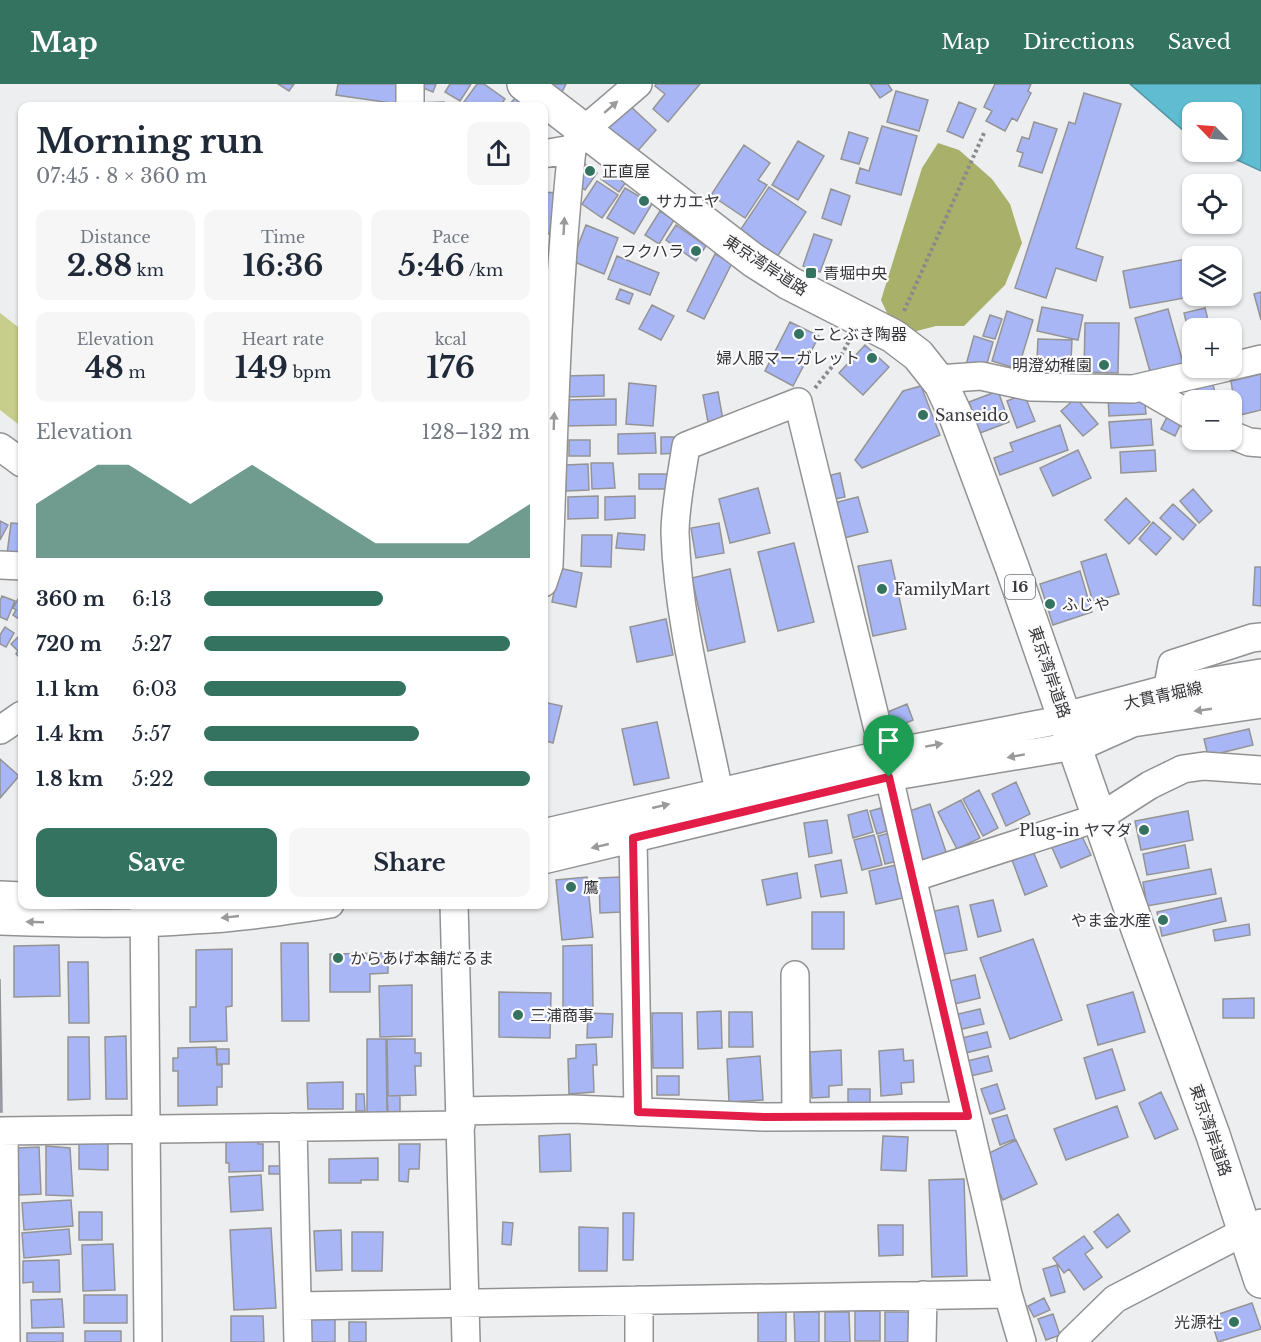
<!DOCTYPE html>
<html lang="en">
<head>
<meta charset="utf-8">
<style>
  body { margin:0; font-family:"Libre Baskerville","Noto Sans JP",serif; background:#f6f6f7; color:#1f2937; height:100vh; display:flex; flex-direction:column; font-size:22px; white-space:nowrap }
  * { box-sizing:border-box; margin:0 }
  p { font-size:20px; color:#747a83 }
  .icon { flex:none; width:33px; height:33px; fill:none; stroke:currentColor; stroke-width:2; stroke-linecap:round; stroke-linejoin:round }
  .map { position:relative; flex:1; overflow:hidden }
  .side { position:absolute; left:18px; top:18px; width:530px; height:807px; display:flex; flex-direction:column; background:#fff; border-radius:12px; box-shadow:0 2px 4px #0004 }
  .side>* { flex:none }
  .needle { width:39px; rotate:295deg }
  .fabs { position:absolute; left:1182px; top:18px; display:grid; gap:12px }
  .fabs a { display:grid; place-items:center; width:60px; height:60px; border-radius:12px; background:#fff; box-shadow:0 2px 4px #0004; font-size:30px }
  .pin { position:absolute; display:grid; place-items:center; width:51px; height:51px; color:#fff; margin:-62px -26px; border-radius:50% 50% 50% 0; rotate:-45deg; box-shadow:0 0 6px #0007 }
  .pin .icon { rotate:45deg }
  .round { display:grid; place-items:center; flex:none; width:63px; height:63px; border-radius:12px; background:#f6f6f7 }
  .head { display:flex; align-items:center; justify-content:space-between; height:102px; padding:0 18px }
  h1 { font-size:33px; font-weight:800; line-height:45px }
  .figures { display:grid; grid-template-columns:repeat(3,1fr); gap:9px; height:102px; padding:6px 18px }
  .figures div { display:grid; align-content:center; border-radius:12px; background:#f6f6f7; text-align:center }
  .figures b { font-size:30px; font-weight:800 }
  .figures small { font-size:16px; font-weight:400 }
  .figures p { font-size:16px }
  .chart { height:168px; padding:12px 18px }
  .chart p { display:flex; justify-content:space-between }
  .chart svg { width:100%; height:108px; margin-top:6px; fill:#347360; opacity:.7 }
  .primary-button { display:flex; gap:12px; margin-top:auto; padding:12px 18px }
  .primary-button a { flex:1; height:69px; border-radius:12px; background:#347360; color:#fff; font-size:24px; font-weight:800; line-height:69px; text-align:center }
  .primary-button a+a { background:#f6f6f7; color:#1f2937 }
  ul { padding:0 18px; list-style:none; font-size:20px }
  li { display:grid; grid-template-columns:96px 72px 1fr; align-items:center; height:45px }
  li i { height:15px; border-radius:8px; background:#347360 }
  header { display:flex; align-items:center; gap:36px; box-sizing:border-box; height:84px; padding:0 30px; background:#347360; color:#fff }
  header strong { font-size:28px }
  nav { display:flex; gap:33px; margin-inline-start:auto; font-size:21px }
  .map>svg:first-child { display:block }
  .green { fill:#c7ce8b }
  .forest { fill:#a9b06a }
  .water { fill:#60bcd1; stroke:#5394a3; stroke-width:1.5 }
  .building { fill:#a9b6f6; stroke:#949495; stroke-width:1.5 }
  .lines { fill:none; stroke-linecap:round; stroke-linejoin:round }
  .minor-casing { stroke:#929293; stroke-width:30 }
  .major-casing { stroke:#929293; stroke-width:36 }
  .highway-casing { stroke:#929293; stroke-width:36 }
  .path { stroke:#898a8b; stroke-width:4; stroke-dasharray:3 3; stroke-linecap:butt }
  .minor { stroke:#fff; stroke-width:27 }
  .major { stroke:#fff; stroke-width:33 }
  .highway { stroke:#fff; stroke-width:33 }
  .oneway { fill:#9a9a9b }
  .route-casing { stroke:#fff; stroke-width:12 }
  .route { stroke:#e11d48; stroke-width:8 }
  .poi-dot { fill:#347360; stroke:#fbfbfd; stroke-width:2 }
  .labels { text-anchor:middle; stroke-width:4.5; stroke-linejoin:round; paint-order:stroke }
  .shield { fill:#fbfbfd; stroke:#717172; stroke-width:1.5 }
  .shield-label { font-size:15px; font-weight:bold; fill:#363637 }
  .poi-label { font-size:16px; fill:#363637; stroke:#fbfbfd; text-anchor:start }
  .street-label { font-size:16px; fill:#363637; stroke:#fbfbfd }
</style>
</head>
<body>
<header>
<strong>Map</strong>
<nav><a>Map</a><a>Directions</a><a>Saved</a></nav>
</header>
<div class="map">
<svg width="1261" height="1258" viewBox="0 0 1261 1258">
  <rect width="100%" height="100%" fill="#edeeef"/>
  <path class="green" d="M0,229L22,246V343L0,326Z"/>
  <path class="forest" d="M938,59L959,66L992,95L1010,120L1022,159L1005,201L964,242H936L913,248L887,229L881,216L922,84Z"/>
  <path class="water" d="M1130,0H1261V87L1220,68H1232V28H1192V54Z"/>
  <path class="building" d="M278,0H294L289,7Z
    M338,0H402L398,20L336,11Z
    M422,0H436L433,8L421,3Z
    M450,0H471L460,17L445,8Z
    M477,0H484L505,15L500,22H461Z
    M554,0H566L562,8L552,4Z
    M656,0H700L668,38L653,25L665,10L655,2Z
    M870,0H888L892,6L880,14Z
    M995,0H1031L1028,7L1031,9L1017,37L1012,34L1005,47L986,37L992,27L984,23Z
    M896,7L928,16L919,47L887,38Z
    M1084,9L1121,20L1076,164L1103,173L1096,197L1056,184L1046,214L1015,204L1069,38L1075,40Z
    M516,13L528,22H508Z
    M444,18V22H414V19Z
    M959,18L976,25L963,54L947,47Z
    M627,19L656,46L634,71L605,44Z
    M1034,38L1057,45L1042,89L1019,82L1023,69L1017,67L1022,53L1029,55Z
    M882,42L917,52L901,111L856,99L860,84L869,87Z
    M849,48L868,54L859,80L841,75Z
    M798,57L824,72L798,116L772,101Z
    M744,61L770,79L758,96L767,101L745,134L711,111Z
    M585,80L597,89L585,106L573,97Z
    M608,85L626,98L619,108L601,95Z
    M597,97L618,111L602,134L582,120Z
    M769,103L806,128L775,176L737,151Z
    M625,104L652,120L634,150L607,134Z
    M831,105L850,112L841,141L822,134Z
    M543,108L558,109L556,150H543Z
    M660,127L674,136L659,160L645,151Z
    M586,141L618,154L604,190L572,177Z
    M676,141L706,162L696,177L666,156Z
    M814,150L832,156L820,188L803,182Z
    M715,170L732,179L704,235L687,227Z
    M617,172L659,189L650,211L608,195Z
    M1192,174V212H1195L1130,224L1123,187Z
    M620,205L633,210L629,220L616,215Z
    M1261,208V236L1254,210Z
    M652,221L674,232L661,256L639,245Z
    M1042,223L1083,231L1078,256L1037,247Z
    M1205,224L1210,244H1192L1191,257L1184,229Z
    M1168,225L1184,282L1151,291L1135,234Z
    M1007,227L1033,236L1018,285L992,277Z
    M990,231L1002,235L995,255L983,252Z
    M790,238L819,252L793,302L765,287Z
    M1085,239H1119L1118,289L1084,288Z
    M974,252L993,258L985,287L966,281Z
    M1038,255L1072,256L1070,296L1036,295Z
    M865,261L889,283L863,311L839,289Z
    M1261,290V326L1232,333V316H1220L1219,313L1233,310L1231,297Z
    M604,291V312L564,313V292Z
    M1212,297L1217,316H1199L1196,301Z
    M629,299L656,302L653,342L626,340Z
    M921,302L940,351L862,384L855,376L903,307Z
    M998,307L1009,338L980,349L969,318Z
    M718,308L723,336L708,338L703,311Z
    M1024,310L1035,337L1017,344L1007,317Z
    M1144,310L1146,330L1109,332L1108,312Z
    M1076,314L1098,340L1083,352L1061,327Z
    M616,315V341L563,342V316Z
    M1169,329L1183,335L1175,352L1161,345Z
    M1151,335L1153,361L1111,364L1109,338Z
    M1060,341L1068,366L1000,391L994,374L1013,367L1010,359Z
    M655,349L656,369L618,370V350Z
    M661,353H679V369L661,370Z
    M569,356H590V372H569Z
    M1078,366L1091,394L1053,412L1040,384Z
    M1155,366L1156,387L1121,389L1120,368Z
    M591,379H613L615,404L592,405Z
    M588,380L589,406L566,407L565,381Z
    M840,389L845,413L835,415L831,391Z
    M639,390H667V405H639Z
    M758,404L770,449L730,459L719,415Z
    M1193,405L1212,427L1199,439L1180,417Z
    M598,412V434L568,435V413Z
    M635,412V434L605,436V413Z
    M858,413L868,448L844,454L834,419Z
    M1126,414L1150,438L1129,460L1105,436Z
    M1173,420L1196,441L1183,456L1160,434Z
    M0,437L8,441L0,456Z
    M1153,438L1171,454L1156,471L1139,455Z
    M11,439L22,440V472L7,470Z
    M719,439L724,469L696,474L691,444Z
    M618,449L645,451L644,466L616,464Z
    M582,451H612L611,483L581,482Z
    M794,459L814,538L778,547L758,468Z
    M1106,470L1119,510L1093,518L1081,478Z
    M891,476L906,545L873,552L858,482Z
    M1255,483H1261V522L1253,521Z
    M559,484L582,489L576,523L552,518Z
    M730,485L745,558L708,567L692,494Z
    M1080,487L1092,528L1053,541L1040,500Z
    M22,508V537L13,531L16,526L13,524Z
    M2,512L15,517L7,536L0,533V517Z
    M666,535L673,571L637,578L630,543Z
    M5,543L14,549L6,563L0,560V551Z
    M22,549V574L21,575L16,570L18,567L11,560Z
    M543,618L562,622L553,659L543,656Z
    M907,620L913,636L889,646L883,630Z
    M657,638L669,694L634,701L622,645Z
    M1249,645L1253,661L1208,672L1204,655Z
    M0,675L19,692L0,714Z
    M1016,698L1030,730L1006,742L992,710Z
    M979,706L998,744L983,752L963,715Z
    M961,716L980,754L957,765L938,728Z
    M930,720L947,771L921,779L904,729Z
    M881,724L887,747L877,750L870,727Z
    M867,726L873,748L853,754L848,731Z
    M1188,727L1193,756L1141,766L1135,737Z
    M827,736L832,769L809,773L804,739Z
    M1078,744L1091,771L1061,784L1049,757Z
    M890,749L898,777L885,780L878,752Z
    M874,751L882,781L862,786L854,756Z
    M1185,761L1189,784L1147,791L1143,770Z
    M1033,767L1047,802L1025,811L1012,776Z
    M841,776L847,809L821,813L815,781Z
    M896,781L903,814L876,820L869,787Z
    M1211,785L1216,810L1147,822L1143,798Z
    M797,789L801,814L767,821L762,796Z
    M587,793L593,853L562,856L556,796Z
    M621,793L622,828L600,829L599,794Z
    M1221,814L1226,837L1162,852L1157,828Z
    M993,816L1001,847L978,853L970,821Z
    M958,822L967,866L939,871L930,828Z
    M812,828H844V865H812Z
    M1249,840L1250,851L1215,857L1213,846Z
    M1033,855L1062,936L1010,955L980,874Z
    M281,859H308L309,937H282Z
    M59,861L60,912L14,913V862Z
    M592,861L593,925L563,926V862Z
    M232,865V922L226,923L227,957L190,958V923H196V866Z
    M388,869V889L370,890V908H330V870Z
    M68,878H88L89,939H69Z
    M975,891L980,914L950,921L945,898Z
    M0,895L2,1028H0Z
    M412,901V952L380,953L379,902Z
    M499,908L551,909L550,954L499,953Z
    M1133,908L1145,948L1098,961L1087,921Z
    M1254,914V934H1223V915Z
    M980,925L984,940L958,946L954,931Z
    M721,927L722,964L698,965L697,928Z
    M729,928H752L753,963H729Z
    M588,929L613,930L612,953L587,954Z
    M652,929H682L683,984H653Z
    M987,948L991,963L965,969L962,954Z
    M126,952L127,1015H106L105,953Z
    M68,953H89L90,1015L68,1016Z
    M367,955H386L387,1028L367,1029Z
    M387,955H415V969H421V982H415L416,1011L388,1012Z
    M596,960L597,981H593L594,1008L569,1010L568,975L576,974V961Z
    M216,963L217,981H222V1003H217V1021L178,1022V987H173V974H178V964Z
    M217,965H229V980H217Z
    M903,965L904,977L913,976L914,998L901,999L902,1010L881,1012L879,967Z
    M1112,965L1125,1006L1096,1015L1084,974Z
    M841,966L842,1001L829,1002V1013L812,1014L810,968Z
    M760,972L763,1016L729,1018L727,975Z
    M988,972L992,987L966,993L963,978Z
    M657,992H679V1011H657Z
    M343,998V1025H308L307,999Z
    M997,1000L1005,1025L990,1030L981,1005Z
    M848,1005H870V1022L848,1021Z
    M1161,1008L1178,1045L1155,1055L1139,1019Z
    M356,1010H364L365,1027H356Z
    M387,1012H400V1028H388Z
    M1117,1022L1128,1053L1066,1076L1054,1045Z
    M1007,1031L1015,1055L1000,1061L992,1035Z
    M570,1050L571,1087L540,1088L539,1052Z
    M883,1052L908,1053L906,1087L881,1086Z
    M79,1053L108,1054V1086L79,1085Z
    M258,1053V1060H263V1087L229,1088V1079H226V1054Z
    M1016,1056L1037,1100L1003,1116L983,1072Z
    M399,1060H420L419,1085H409L408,1098L399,1097Z
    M46,1062L70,1064L73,1112L46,1111Z
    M39,1063L41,1110L19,1111L17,1064Z
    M378,1074V1096H361V1099H329V1075Z
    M269,1082H281V1090H269Z
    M261,1091L263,1126L231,1128L229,1093Z
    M964,1095L967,1192L932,1193L929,1096Z
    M71,1116L73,1142L24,1146L22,1119Z
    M79,1128H102V1156H79Z
    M623,1129H634L633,1176H623Z
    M1118,1130L1130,1147L1107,1164L1094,1148Z
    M503,1138L513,1139L511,1161L502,1160Z
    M878,1141H903V1171L879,1172Z
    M579,1143L608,1144L607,1187H579Z
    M271,1144L276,1224L234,1226L230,1146Z
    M69,1145L71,1170L24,1174L22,1149Z
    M341,1146L342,1186L316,1187L314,1147Z
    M352,1148H383L382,1187H352Z
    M1084,1152L1093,1164L1085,1170L1102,1193L1084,1206L1069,1185L1064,1189L1053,1174Z
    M113,1160L115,1206L83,1207L82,1161Z
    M59,1176L60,1208H33V1198L23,1199V1177Z
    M1057,1181L1065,1208L1051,1212L1043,1185Z
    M84,1211H127V1239H84Z
    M1044,1214L1050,1226L1034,1233L1028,1222Z
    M62,1215L64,1243L32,1244L31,1216Z
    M1252,1219L1261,1245L1218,1258L1210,1233Z
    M855,1227H880V1257H855Z
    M758,1228H786V1258H758Z
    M794,1228H819V1258H795Z
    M825,1228H849L850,1258H825Z
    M885,1228H910V1258H885Z
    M1053,1230L1060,1251L1046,1256L1038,1235Z
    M231,1232H263L264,1258H231Z
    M310,1232H335V1258H310Z
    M349,1238H366V1258H349Z
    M85,1247H121V1258H85Z
    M27,1249H63V1258H27Z"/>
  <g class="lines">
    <defs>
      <path id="minor" d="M410,22V0
        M543,70L572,65L583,47L638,0
        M1232,282L1261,275
        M938,295L981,292L1031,303L1133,305L1224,284
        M1142,303L1192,332
        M1232,351L1249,358L1261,359
        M0,363L22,379
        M0,481L22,482
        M543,499L549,481C554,342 557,203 572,65
        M1167,608L1172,580L1252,554L1261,553
        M0,646L22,631
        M889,693L1008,1210L1022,1258
        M719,708C702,623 678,537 675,449C675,423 682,389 686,362L798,318L884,670
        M543,749L884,670L1066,635
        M633,754L638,1028
        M543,776L889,693L1074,662
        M912,794L1100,733L1150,701L1183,685L1204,682L1261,686
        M0,811L22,812
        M144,820L148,1258
        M454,820L466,1258
        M0,837C64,839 129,841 193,836C239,834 284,827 330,820
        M795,891L796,1033
        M460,1027L572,1025L765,1033L967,1032
        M293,1043L298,1258
        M0,1047L461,1041
        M4,1047L6,1258
        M639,1216V1258
        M298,1222L1008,1210
        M922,1258L923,1211
        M1071,1258L1115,1215L1261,1139"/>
      <path id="major" d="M1066,635L1167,608L1261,592
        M1074,662L1132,636L1261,617"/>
      <path id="highway" d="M524,0L753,176L789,199L893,252L918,271L941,300L955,330L1012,483L1138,845L1213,1051L1261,1197"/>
    </defs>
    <use href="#minor" class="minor-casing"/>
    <use href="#major" class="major-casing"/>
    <use href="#highway" class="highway-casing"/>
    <path class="path" d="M904,227L985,47
      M815,304L842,270L849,257"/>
    <use href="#minor" class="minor"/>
    <use href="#major" class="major"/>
    <use href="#highway" class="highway"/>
  </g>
  <defs><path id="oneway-solid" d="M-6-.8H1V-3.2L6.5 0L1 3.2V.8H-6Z" transform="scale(1.5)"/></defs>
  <g class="oneway">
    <use href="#oneway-solid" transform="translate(611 23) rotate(-41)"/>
    <use href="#oneway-solid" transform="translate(564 142) rotate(-87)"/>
    <use href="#oneway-solid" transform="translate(554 337) rotate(-88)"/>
    <use href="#oneway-solid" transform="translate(1203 626) rotate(172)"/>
    <use href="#oneway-solid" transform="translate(934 661) rotate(-10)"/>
    <use href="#oneway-solid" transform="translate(1016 672) rotate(170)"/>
    <use href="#oneway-solid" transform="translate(661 722) rotate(-13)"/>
    <use href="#oneway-solid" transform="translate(600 762) rotate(167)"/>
    <use href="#oneway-solid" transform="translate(230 833) rotate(174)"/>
    <use href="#oneway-solid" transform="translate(35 838) rotate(-178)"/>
  </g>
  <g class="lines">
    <defs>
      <path id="route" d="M889,693L968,1032L765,1033L638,1028L633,754Z"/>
    </defs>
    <use href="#route" class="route-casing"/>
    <use href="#route" class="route"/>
  </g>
  <g class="poi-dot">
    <circle cx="590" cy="87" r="6"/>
    <circle cx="644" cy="117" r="6"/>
    <circle cx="696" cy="167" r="6"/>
    <rect x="805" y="183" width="12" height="12" rx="3"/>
    <circle cx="799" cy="250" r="6"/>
    <circle cx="872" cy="274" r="6"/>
    <circle cx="1104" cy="281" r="6"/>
    <circle cx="923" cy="331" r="6"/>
    <circle cx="882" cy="505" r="6"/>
    <circle cx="1050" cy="520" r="6"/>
    <circle cx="1144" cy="746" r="6"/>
    <circle cx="571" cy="803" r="6"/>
    <circle cx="1163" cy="836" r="6"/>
    <circle cx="338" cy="874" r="6"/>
    <circle cx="518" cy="931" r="6"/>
    <circle cx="1234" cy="1238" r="6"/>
  </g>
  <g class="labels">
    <rect class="shield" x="1005" y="491" width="30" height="24" rx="4.5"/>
    <g class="shield-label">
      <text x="1020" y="508">16</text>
    </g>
    <g class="poi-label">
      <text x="602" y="93">正直屋</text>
      <text x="656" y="123">サカエヤ</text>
      <text x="684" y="173" text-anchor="end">フクハラ</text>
      <text x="823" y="195">青堀中央</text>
      <text x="811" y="256">ことぶき陶器</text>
      <text x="860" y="280" text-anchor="end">婦人服マーガレット</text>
      <text x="1092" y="287" text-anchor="end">明澄幼稚園</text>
      <text x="935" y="337">Sanseido</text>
      <text x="894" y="511">FamilyMart</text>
      <text x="1062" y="526">ふじや</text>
      <text x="1132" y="752" text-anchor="end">Plug-in ヤマダ</text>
      <text x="583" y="809">鷹</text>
      <text x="1151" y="842" text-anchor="end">やま金水産</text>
      <text x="350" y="880">からあげ本舗だるま</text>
      <text x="530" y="937">三浦商事</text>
      <text x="1222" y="1244" text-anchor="end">光源社</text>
    </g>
    <g class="street-label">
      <text transform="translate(766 181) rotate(33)" y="6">東京湾岸道路</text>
      <text transform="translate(1050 588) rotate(71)" y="6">東京湾岸道路</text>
      <text transform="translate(1163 611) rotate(-12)" y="6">大貫青堀線</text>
      <text transform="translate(1211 1046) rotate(71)" y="6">東京湾岸道路</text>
    </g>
  </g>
</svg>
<div class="fabs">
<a><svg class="needle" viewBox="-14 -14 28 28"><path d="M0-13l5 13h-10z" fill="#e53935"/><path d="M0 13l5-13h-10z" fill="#747a83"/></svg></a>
<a><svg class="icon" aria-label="locate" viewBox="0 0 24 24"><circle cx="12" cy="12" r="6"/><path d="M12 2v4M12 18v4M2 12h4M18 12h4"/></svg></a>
<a><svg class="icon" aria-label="layers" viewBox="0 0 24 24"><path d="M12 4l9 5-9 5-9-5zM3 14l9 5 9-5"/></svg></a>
<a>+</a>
<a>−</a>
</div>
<div class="pin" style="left:889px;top:693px;background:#1e9e55"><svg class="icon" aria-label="arrive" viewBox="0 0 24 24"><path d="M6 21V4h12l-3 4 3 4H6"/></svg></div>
<section class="side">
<div class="head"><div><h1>Morning run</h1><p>07:45 · 8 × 360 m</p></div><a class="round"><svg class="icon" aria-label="share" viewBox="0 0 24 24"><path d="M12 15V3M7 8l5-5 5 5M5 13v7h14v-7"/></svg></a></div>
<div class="figures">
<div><p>Distance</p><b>2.88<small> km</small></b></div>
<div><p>Time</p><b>16:36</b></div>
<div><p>Pace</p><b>5:46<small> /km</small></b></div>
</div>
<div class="figures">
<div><p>Elevation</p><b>48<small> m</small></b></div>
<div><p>Heart rate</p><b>149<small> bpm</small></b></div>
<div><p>kcal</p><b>176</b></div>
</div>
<div class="chart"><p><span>Elevation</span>128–132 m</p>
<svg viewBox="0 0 160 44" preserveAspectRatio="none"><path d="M0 44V22L10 14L20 6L30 6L40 14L50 22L60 14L70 6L80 14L90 22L100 30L110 38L120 38L130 38L140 38L150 30L160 22V44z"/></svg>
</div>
<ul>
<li><b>360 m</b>6:13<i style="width:55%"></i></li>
<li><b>720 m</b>5:27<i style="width:94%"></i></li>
<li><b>1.1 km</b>6:03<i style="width:62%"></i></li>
<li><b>1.4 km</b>5:57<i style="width:66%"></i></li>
<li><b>1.8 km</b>5:22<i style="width:100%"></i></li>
</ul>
<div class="primary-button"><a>Save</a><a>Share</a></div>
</section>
</div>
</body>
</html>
